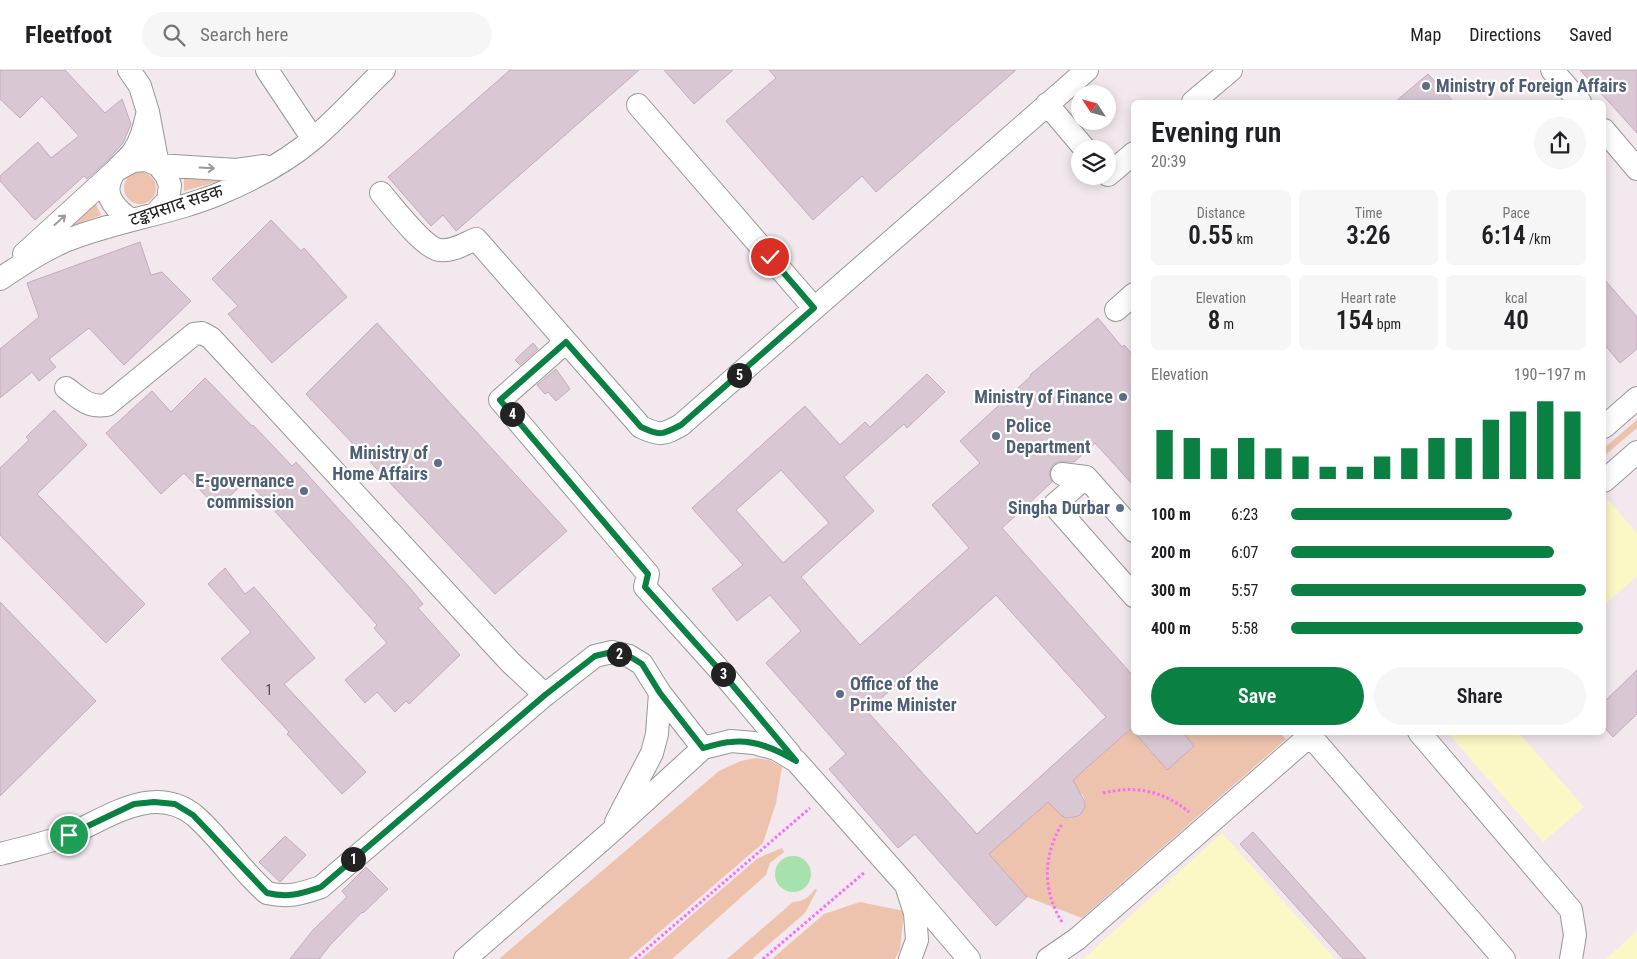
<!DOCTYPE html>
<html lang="en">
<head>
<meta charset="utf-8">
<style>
  body { margin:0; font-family:"Roboto Condensed","Noto Sans Devanagari",sans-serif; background:#f6f6f6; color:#202124; height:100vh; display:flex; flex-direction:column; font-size:19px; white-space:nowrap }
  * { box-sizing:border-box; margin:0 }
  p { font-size:16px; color:#757577 }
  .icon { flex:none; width:28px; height:28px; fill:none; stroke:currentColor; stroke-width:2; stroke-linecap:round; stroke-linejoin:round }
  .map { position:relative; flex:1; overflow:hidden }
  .side { position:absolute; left:1131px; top:30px; width:475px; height:635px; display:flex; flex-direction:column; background:#fff; border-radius:8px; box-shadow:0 2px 12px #0003 }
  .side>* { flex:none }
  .needle { width:32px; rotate:306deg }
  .buttons { position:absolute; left:1071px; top:15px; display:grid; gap:10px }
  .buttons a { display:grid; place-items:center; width:45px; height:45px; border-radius:50%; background:#fff; box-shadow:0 2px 12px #0003; font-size:25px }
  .pin { position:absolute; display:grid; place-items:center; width:42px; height:42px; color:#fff; margin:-21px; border:2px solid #fff; border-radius:50%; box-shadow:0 1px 5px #0007 }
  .km { position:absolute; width:25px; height:25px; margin:-12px; border-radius:50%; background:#222; color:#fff; font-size:14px; line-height:25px; text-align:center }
  .round { display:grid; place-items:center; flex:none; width:52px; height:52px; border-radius:26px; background:#f6f6f6 }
  .overview { display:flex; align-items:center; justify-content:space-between; height:85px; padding:0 20px }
  h1 { font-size:28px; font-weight:600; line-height:38px }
  .figures { display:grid; grid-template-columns:repeat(3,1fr); gap:8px; height:85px; padding:5px 20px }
  .figures div { display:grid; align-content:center; border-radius:8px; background:#f6f6f6; text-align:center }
  .figures b { font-size:25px; font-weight:600 }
  .figures small { font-size:14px; font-weight:400 }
  .figures p { font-size:14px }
  .chart { height:140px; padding:10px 20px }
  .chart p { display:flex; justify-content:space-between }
  .chart svg { width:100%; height:90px; margin-top:5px; stroke:#0b8043; stroke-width:6 }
  .cta { display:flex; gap:10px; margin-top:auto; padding:10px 20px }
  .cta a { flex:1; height:58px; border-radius:30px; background:#0b8043; color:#fff; font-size:20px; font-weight:600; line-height:58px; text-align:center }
  .cta a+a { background:#f6f6f6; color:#202124 }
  ul { padding:0 20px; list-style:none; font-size:16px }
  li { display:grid; grid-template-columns:80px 60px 1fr; align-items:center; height:38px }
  li i { height:12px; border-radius:6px; background:#0b8043 }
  header { display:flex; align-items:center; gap:30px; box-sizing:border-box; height:70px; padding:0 25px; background:#fff; border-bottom:1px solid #e0e0e0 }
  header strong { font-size:24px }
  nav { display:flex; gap:28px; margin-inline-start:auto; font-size:18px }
  .search { width:350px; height:45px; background:#f6f6f6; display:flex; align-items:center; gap:12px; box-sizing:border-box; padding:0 18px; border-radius:28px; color:#757577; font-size:19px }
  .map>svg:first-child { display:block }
  .grass { fill:#edc3ad }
  .park { fill:#fcf8c5 }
  .water { fill:#a7e1ab }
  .building { fill:#d9c8d4; stroke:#c5a9bd; fill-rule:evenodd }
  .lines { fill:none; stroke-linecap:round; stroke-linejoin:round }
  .minor-casing { stroke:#989898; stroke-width:24 }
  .path { stroke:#f76cff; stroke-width:3; stroke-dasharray:2.5 2.5; stroke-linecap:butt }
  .minor { stroke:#fff; stroke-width:22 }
  .oneway { stroke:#9b9b9b }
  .route-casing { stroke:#fff; stroke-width:10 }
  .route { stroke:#0b8043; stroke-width:6 }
  .service-dot { fill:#5c6f8a; stroke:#fff; stroke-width:2 }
  .labels { text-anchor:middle; stroke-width:4.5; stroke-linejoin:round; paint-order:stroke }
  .number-label { font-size:15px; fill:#4f4b4e }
  .service-label { font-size:18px; font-weight:bold; fill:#4e5e75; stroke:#fff; text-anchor:end }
  .street-label { font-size:18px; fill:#212121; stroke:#fff }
</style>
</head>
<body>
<header>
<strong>Fleetfoot</strong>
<div class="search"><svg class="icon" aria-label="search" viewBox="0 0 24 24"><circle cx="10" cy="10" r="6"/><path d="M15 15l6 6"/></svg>Search here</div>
<nav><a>Map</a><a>Directions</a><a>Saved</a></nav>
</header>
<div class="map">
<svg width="1637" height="889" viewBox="0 0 1637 889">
  <rect width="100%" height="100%" fill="#f2e8ed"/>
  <path class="grass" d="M124 118a16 16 0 1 1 32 0a16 16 0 1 1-32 0Z
    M184,108L220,111L184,121Z
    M95,132L101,145L61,160Z
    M1637,350V358L1604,386V378Z
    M1131,659L1167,700L1194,676L1183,663H1280L1286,669L1082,848L1027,827L989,784L1055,726C1058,769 1098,740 1081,723C1077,719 1070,718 1065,717Z
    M756,688L769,690L782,697L776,733L763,773L628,889H499L719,701L741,691Z
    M782,778L784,782L770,793L766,805L672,889H641L758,788Z
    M815,819L817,820L805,843L752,889H727L793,832C803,832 809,827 815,819Z
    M860,832L904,841L900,879L895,889H772L824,844Z"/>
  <path class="park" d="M1608,430L1637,463V506L1604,535V434Z
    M1448,663H1519L1584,737L1543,772Z
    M1222,763L1335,889H1083Z
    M1637,861V889H1606Z"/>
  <path class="water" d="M775 804a18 18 0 1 1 36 0a18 18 0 1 1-36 0Z"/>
  <path class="building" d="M0,0H65L105,43L122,29L131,54L123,73L107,91L87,109L84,106L35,150L0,111V106L38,72L51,88L79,66L42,26L20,48L0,29Z
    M510,0H639L456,161L443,145L431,156L388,107Z
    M664,0H733L694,34Z
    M769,0H1016L876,122L862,106L813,150L726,51L776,8Z
    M1580,0H1637V63Z
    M1428,4L1454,32H1395Z
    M271,150L301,181L304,178L347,227L272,293L228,244L238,236L212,209Z
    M140,172L151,205L162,202L191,231L124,295L89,258L49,289L56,297L39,311L32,302L0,328V279L39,247L27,213Z
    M1604,209L1637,247V279L1620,293L1604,274Z
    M1098,248L1122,277L1124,275L1134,286V416L1095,373L1074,392H1057L1052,396L1049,403L1052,412L1002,458L1134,607V656L1073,710L1085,732V737L1080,745L1075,747L1066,748L1061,745L1048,732L989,784L1027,827L996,856L915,764L898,778L829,699L846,684L766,593L801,561L770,525L737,551L712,519L743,495L692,438L805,336L840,375L865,352L870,357L927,304L945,322L907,358L904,354L844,407L874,441L801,507L860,575L969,478L932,435L980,393L960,371L1031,306L1030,305ZM781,400L829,453L783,493L736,440ZM996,525L1106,647L977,764L867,641Z
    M377,253L567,461L495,524L306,324Z
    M533,273L538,279L520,295L515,290Z
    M556,299L570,319L556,331L548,322L545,324L537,315Z
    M205,308L252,356L253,355L292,396L296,392L410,518L423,534L418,538L460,585L409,634L406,631L395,642L377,622L365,633L345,610L387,573L374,558L377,555L247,410L217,438L184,403L161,424L106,363L152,321L171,342Z
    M54,340L87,375L37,424L145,534L106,573L0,465V398L29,370L26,367Z
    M225,498L245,524L254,517L315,588L284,614L366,702L342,724L287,664L289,662L221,589L251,562L208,514Z
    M0,532L96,631L0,726Z
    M1637,600V644L1613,667L1604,657V632Z
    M1134,662H1183L1194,676L1167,700Z
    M1253,762L1366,889H1343L1240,774Z
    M285,766L306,785L280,812L259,792Z
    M366,797L388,819L363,843L362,842L331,874L319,889H290L313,860L347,827L342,821Z"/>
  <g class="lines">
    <defs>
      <path id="minor" d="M129,0L140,16L148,42L158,95L166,105L170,115L168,130L157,142
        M267,0L313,69
        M1552,0L1580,32
        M1193,32L1231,0
        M1047,34L1085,79
        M638,35L814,238
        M1604,60L1637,99
        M1108,105L1134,83
        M381,123C393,137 423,177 439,180C452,182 464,174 476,169L641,357C660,366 663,365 681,355L1087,0
        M131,150C112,137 99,120 117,99C122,93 129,88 133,82C141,71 144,58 147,45
        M24,184L115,101L133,91L146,90L158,95L236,100L264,96
        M0,209C21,195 42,181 65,171C116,150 172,144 221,123C254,109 286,92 313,69C338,48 360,23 384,0
        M1116,240L1134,224
        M566,272L500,330L648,504L645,517L724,605L790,684
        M66,318C81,329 88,338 107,335L194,264L202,263L211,268L510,592L545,625
        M1604,357L1637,328
        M1062,404L1086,407L1134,461
        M1086,407L1054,435L1134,526
        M1604,411L1637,382
        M1307,662L1504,889
        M1419,662L1571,840L1575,865L1571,889
        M616,752L652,683L657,664L660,623
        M0,784C23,778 48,773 70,764C108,748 153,713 194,745C221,768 240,800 267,823C289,828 300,824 321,817L545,625L595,586L612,582L629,586L642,594L660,623L703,678
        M910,820L969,889
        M465,889L611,762L703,678L731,671L754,673L776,679L796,691L906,815L915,843L917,870L910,889
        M1048,889L1077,869L1314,662"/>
    </defs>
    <use href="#minor" class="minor-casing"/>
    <path class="path" d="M1103,723C1136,715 1163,721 1189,742
      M1062,852C1042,820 1043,786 1062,754
      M635,889L810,738
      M763,889L865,802"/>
    <use href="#minor" class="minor"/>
  </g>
  <defs><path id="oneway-shaft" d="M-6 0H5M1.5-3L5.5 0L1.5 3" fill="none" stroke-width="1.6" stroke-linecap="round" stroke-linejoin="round" transform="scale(1.25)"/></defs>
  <g class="oneway">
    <use href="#oneway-shaft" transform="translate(207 98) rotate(3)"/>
    <use href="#oneway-shaft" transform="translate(60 150) rotate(-42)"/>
  </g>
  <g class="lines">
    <defs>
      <path id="route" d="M69,765L134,734L154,732L175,734L193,745L267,823C289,828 300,824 321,817L545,625L595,586L612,582L629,586L642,594L660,623L703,678C712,676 722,672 731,672C754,669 776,679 796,691L724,605L645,517L648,504L500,330L566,272L641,357C660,366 662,365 681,355L814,238L770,187"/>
    </defs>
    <use href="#route" class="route-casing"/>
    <use href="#route" class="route"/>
  </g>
  <g class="service-dot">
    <circle cx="1426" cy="16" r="5"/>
    <circle cx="1123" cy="327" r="5"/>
    <circle cx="996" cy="366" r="5"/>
    <circle cx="438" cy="393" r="5"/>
    <circle cx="304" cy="421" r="5"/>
    <circle cx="1120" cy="438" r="5"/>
    <circle cx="840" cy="624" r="5"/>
  </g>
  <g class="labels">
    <g class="number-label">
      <text x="269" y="625">1</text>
    </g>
    <g class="service-label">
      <text x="1436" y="22" text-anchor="start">Ministry of Foreign Affairs</text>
      <text x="1113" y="333">Ministry of Finance</text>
      <text x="1006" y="362" text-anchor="start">Police<tspan x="1006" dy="21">Department</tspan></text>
      <text x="428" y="389">Ministry of<tspan x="428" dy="21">Home Affairs</tspan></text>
      <text x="294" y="417">E-governance<tspan x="294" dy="21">commission</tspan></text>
      <text x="1110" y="444">Singha Durbar</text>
      <text x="850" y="620" text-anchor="start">Office of the<tspan x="850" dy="21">Prime Minister</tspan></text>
    </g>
    <g class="street-label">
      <text transform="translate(176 135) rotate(-18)" y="6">टङ्कप्रसाद सडक</text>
    </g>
  </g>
</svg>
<div class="buttons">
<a><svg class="needle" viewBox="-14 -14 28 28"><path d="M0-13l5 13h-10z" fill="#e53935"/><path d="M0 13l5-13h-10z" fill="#757577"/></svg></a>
<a><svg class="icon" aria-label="layers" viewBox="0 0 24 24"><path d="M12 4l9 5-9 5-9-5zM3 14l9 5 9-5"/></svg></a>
</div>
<div class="pin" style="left:69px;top:765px;background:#1e9e55"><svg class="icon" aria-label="arrive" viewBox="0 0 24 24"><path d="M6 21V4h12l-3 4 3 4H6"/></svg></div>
<div class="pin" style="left:770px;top:187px;background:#d93025"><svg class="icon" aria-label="check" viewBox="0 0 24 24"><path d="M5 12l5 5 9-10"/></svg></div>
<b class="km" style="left:353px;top:789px">1</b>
<b class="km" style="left:619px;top:584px">2</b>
<b class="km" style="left:723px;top:604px">3</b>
<b class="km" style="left:512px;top:344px">4</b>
<b class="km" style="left:739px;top:305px">5</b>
<section class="side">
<div class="overview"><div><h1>Evening run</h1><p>20:39</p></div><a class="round"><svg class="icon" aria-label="share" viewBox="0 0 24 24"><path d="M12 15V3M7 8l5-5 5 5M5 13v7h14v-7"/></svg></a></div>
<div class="figures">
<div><p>Distance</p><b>0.55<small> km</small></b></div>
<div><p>Time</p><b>3:26</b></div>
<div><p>Pace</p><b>6:14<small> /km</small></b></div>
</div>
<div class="figures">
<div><p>Elevation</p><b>8<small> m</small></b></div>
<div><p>Heart rate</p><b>154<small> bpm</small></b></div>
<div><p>kcal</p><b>40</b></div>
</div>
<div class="chart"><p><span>Elevation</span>190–197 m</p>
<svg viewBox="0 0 160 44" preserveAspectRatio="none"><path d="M5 44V20M15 44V24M25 44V29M35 44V24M45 44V29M55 44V33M65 44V38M75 44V38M85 44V33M95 44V29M105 44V24M115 44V24M125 44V15M135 44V11M145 44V6M155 44V11"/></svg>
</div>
<ul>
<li><b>100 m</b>6:23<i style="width:75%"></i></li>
<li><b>200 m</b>6:07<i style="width:89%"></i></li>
<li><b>300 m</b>5:57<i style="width:100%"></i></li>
<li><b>400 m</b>5:58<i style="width:99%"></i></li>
</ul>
<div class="cta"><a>Save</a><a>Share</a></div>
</section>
</div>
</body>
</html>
